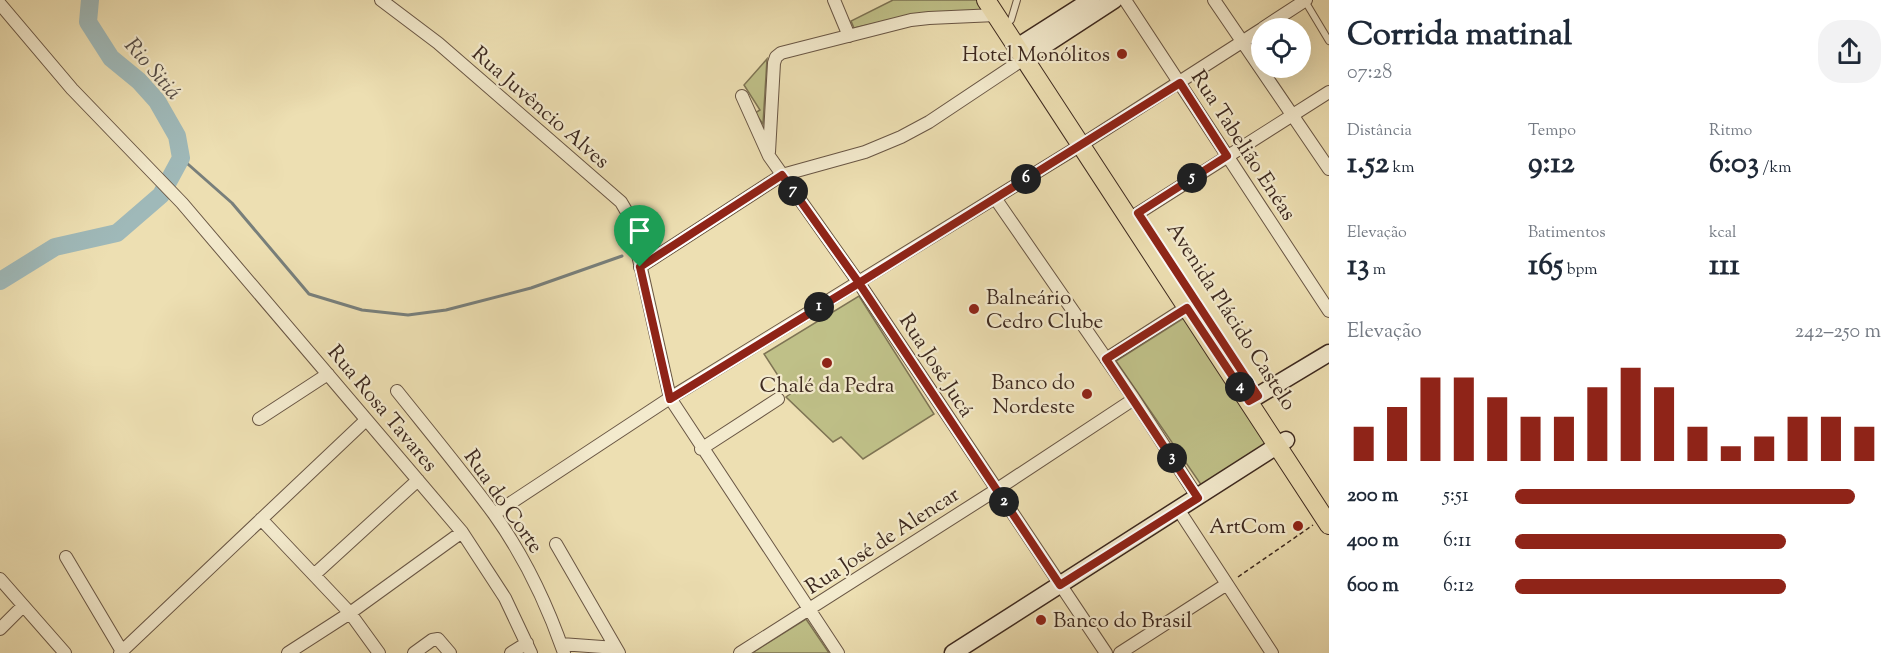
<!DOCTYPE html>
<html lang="pt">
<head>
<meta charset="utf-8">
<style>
  body { margin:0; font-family:"Sorts Mill Goudy",serif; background:#f2f2f3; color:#1f2937; height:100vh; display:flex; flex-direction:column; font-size:22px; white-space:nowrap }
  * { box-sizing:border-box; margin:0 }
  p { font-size:20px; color:#747a83 }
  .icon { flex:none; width:33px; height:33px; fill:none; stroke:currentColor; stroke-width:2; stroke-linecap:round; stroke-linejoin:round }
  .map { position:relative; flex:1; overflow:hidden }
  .drawer { display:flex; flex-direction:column; background:#fff; width:570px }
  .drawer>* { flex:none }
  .tools { position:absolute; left:1251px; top:18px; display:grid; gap:12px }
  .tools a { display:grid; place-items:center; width:60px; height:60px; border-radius:50%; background:#fff; box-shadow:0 6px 24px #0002; font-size:30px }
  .pin { position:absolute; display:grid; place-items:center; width:51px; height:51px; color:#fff; margin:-62px -26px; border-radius:50% 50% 50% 0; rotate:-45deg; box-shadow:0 0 6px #0007 }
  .pin .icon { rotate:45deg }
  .km { position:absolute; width:30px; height:30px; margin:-15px; border-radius:50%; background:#222; color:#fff; font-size:16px; line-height:30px; text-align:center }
  .round { display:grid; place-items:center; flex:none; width:63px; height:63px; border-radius:24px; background:#f2f2f3 }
  .summary { display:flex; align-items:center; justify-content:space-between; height:102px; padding:0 18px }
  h1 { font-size:33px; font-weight:700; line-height:45px }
  .stats { display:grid; grid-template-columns:repeat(3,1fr); gap:9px; height:102px; padding:6px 18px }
  .stats div { display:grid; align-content:center }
  .stats b { font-size:30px; font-weight:700 }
  .stats small { font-size:16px; font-weight:400 }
  .stats p { font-size:16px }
  .chart { height:168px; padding:12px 18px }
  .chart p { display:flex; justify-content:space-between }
  .chart svg { width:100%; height:108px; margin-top:6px; stroke:#8f2418; stroke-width:6 }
  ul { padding:0 18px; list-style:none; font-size:20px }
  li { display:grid; grid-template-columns:96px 72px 1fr; align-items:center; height:45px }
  li i { height:15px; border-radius:8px; background:#8f2418 }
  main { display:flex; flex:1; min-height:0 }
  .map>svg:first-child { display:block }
  .green { fill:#bfc088; stroke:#7e7454; stroke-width:1.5 }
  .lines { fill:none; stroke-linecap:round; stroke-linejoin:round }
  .stream { stroke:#787f7b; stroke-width:3 }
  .river { stroke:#9fb9b9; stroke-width:18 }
  .lane-casing { stroke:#695644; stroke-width:8 }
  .street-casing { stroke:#695644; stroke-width:14 }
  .secondary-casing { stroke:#3d291f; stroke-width:19 }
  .primary-casing { stroke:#3d291f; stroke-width:20 }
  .path { stroke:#3d291f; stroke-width:1.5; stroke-dasharray:4.5 3; stroke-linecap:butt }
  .lane { stroke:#f3eacd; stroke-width:6 }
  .street { stroke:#f3eacd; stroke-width:12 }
  .secondary { stroke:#f3eacd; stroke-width:16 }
  .primary { stroke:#eddfb2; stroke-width:18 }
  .route-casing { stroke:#fff; stroke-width:12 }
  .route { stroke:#8f2418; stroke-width:8 }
  .poi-dot { fill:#8f2418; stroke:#f3eacd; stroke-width:2 }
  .labels { text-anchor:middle; stroke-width:4.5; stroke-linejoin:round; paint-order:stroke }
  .poi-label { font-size:21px; fill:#3d291f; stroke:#f3eacd; text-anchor:end }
  .street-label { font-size:21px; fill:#3d291f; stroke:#f3eacd }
  .water-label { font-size:22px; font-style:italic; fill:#564d46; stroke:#f3eacd }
</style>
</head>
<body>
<main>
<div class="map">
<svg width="1329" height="653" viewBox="0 0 1329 653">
  <rect width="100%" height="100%" fill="#eddfb2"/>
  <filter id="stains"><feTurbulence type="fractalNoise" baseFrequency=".00333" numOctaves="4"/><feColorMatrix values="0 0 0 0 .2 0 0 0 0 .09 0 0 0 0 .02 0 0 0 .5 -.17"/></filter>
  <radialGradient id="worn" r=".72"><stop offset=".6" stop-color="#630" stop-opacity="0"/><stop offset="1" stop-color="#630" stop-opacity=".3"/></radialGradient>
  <path class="green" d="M893,0H980L985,8L976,14L890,20L854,28L851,21Z
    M767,59L763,124L755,113L760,110L744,85Z
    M859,296L934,414L863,459L841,437L833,442L786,397L790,394L764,354Z
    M1187,316L1271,445L1204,489L1116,361Z
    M806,619L829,653H752Z"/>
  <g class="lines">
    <path class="stream" d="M181,158L232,203L309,294L362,310L408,315L446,310L531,288L622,256"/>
    <path class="river" d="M0,281L55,247L117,233L161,195L181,158L177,136L157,101L139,81L111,58L88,22L90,0"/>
    <defs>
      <path id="lane" d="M1305,1L1329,41
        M1011,20L1017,0"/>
      <path id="street" d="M381,0L438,43L621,202L628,214L632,228L670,398L838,653
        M834,0L849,36
        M1125,0L1329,311
        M1214,0L1329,169
        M0,4L72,89L182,203L462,532L505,598L531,653
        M1263,28L1306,0
        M742,96L769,156L859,283L1106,653
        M769,152L774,63L776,57L781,53L911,20L929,18L996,15
        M995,198L1134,399L1198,498
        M1129,219L1329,92
        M640,267L782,175L865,152L901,137L929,122L1025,58
        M1106,359L1195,302
        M397,391C429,431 463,472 494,514C524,556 547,604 564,653
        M259,419L328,374
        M701,449L778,399
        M1178,509L1272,653
        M494,514L670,398L1081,145L1262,29
        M261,519L350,613L379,653
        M556,544L619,653
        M66,557L123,653
        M315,574L418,480
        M0,579L65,653
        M0,629L23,606
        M561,644L616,648
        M120,653L366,420
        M288,653L350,613L462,532
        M414,653L432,640L438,639L450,653
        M511,653L527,643
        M740,653L996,490L1134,399
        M1120,653L1227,584"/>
      <path id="secondary" d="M1017,47L1091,0
        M1025,58L1114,0
        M1249,401L1329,353
        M953,653L1286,440"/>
      <path id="primary" d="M986,0L1329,525"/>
    </defs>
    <use href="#lane" class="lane-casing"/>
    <use href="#street" class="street-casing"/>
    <use href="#secondary" class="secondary-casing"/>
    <use href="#primary" class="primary-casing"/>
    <path class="path" d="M1238,577L1313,525"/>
    <use href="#lane" class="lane"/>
    <use href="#street" class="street"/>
    <use href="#secondary" class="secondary"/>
    <use href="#primary" class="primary"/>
  </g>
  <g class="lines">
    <defs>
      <path id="route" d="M640,267L670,399L859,283L1060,585L1198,498L1106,359L1187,308L1249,401L1258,396L1138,213L1227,156L1180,83L859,283L782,175L640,267"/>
    </defs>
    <use href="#route" class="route-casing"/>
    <use href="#route" class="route"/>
  </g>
  <g class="poi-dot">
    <circle cx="1122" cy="54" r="6"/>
    <circle cx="974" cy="309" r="6"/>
    <circle cx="827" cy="363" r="6"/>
    <circle cx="1087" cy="394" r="6"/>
    <circle cx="1298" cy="526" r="6"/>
    <circle cx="1041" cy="620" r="6"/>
  </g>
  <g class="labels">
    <g class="poi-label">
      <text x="1110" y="61">Hotel Monólitos</text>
      <text x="986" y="304" text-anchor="start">Balneário<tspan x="986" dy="24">Cedro Clube</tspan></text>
      <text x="1075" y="389">Banco do<tspan x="1075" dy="24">Nordeste</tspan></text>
      <text x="827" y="392" text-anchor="middle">Chalé da Pedra</text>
      <text x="1286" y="533">ArtCom</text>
      <text x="1053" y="627" text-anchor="start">Banco do Brasil</text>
    </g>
    <g class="street-label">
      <text transform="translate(541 107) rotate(41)" y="7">Rua Juvêncio Alves</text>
      <text transform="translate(1244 145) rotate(57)" y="7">Rua Tabelião Enéas</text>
      <text transform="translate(1232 316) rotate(57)" y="7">Avenida Plácido Castelo</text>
      <text transform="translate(937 365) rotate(57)" y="7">Rua José Jucá</text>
      <text transform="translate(383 408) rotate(50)" y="7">Rua Rosa Tavares</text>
      <text transform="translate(504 501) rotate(55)" y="7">Rua do Corte</text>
      <text transform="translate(882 540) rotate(-33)" y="7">Rua José de Alencar</text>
    </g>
    <g class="water-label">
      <text transform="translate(154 68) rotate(49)" y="8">Rio Sitiá</text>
    </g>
  </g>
  <rect width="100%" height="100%" filter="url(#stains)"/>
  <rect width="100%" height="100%" fill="url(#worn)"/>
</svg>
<div class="tools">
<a><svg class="icon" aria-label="locate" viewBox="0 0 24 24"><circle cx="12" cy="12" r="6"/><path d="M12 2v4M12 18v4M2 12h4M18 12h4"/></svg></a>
</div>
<div class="pin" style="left:640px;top:267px;background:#1e9e55"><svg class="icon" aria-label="arrive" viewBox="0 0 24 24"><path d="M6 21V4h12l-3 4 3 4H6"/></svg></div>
<b class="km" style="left:819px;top:307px">1</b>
<b class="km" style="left:1004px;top:502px">2</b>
<b class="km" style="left:1172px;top:458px">3</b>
<b class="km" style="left:1240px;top:387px">4</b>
<b class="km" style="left:1192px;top:178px">5</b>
<b class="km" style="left:1026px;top:179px">6</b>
<b class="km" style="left:793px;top:191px">7</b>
</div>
<section class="drawer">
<div class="summary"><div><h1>Corrida matinal</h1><p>07:28</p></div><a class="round"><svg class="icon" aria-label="share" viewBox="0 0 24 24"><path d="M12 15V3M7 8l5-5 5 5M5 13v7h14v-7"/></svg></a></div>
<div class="stats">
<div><p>Distância</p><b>1.52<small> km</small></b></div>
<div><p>Tempo</p><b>9:12</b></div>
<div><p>Ritmo</p><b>6:03<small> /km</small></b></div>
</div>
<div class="stats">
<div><p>Elevação</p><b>13<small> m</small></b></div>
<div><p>Batimentos</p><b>165<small> bpm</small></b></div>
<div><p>kcal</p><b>111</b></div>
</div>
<div class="chart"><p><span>Elevação</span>242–250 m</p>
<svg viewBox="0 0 160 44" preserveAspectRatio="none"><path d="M5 44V30M15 44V22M25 44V10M35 44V10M45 44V18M55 44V26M65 44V26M75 44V14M85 44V6M95 44V14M105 44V30M115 44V38M125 44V34M135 44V26M145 44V26M155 44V30"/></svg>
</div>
<ul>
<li><b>200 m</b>5:51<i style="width:93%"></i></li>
<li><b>400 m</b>6:11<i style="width:74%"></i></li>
<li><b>600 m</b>6:12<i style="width:74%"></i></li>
</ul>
</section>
</main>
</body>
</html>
